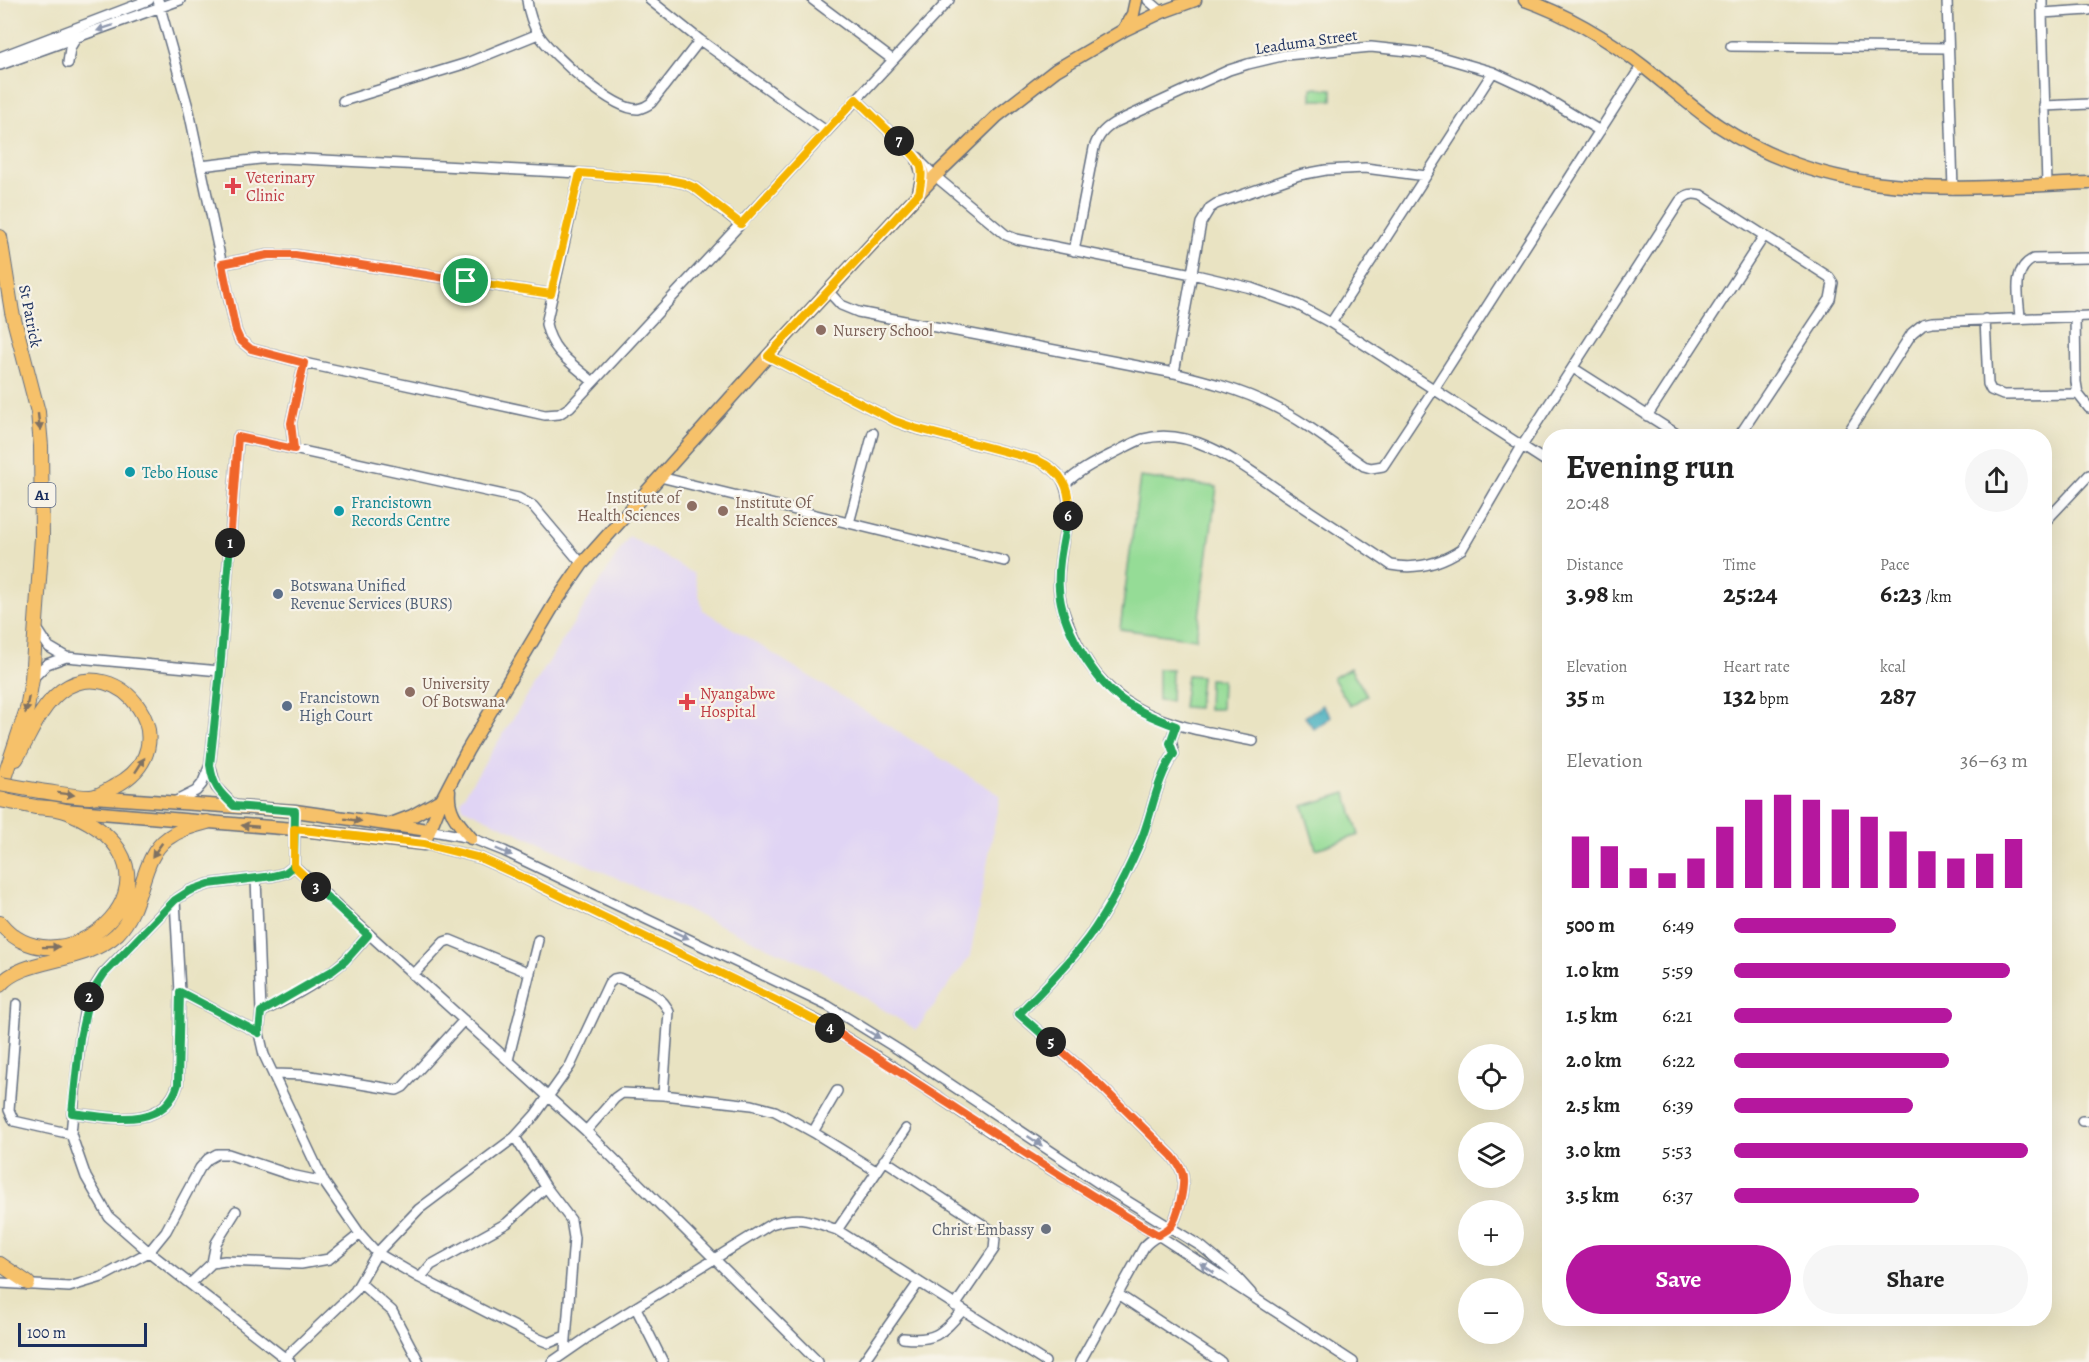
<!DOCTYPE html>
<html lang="en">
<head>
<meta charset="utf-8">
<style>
  body { margin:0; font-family:Alegreya,serif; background:#f6f6f6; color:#222; height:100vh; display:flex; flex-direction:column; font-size:22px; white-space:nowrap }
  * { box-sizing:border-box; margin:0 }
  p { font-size:20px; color:#767676 }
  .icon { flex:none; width:33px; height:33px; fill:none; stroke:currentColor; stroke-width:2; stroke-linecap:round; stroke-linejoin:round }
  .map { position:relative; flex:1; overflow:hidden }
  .drawer { position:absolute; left:1542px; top:429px; width:510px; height:897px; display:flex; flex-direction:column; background:#fff; border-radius:24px; box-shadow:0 6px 24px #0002 }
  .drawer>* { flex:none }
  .fabs { position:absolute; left:1458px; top:1044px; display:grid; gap:12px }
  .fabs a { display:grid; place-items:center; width:66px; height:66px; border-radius:50%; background:#fff; box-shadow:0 6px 24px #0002; font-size:30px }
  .scale { position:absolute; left:18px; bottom:15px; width:129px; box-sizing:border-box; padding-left:6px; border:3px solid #1b2f5e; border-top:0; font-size:16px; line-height:21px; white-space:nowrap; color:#1b2f5e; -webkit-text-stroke:4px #f7f3e8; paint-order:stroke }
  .pin { position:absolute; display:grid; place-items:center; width:51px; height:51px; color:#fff; margin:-26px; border:3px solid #fff; border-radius:50%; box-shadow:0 2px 6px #0007 }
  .km { position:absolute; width:30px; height:30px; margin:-15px; border-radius:50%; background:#222; color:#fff; font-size:16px; line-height:30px; text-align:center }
  .round { display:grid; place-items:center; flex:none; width:63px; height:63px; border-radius:32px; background:#f6f6f6 }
  .summary { display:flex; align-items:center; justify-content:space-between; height:102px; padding:0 24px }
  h1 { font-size:33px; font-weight:700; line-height:45px }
  .figures { display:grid; grid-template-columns:repeat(3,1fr); gap:9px; height:102px; padding:6px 24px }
  .figures div { display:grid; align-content:center }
  .figures b { font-size:26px; font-weight:700 }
  .figures small { font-size:16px; font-weight:400 }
  .figures p { font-size:16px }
  .chart { height:168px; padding:12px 24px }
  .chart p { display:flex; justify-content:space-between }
  .chart svg { width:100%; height:108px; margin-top:6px; stroke:#b5179e; stroke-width:6 }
  .cta { display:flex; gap:12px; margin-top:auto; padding:12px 24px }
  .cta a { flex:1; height:69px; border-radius:36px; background:#b5179e; color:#fff; font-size:24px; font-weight:700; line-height:69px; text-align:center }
  .cta a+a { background:#f6f6f6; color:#222 }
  ul { padding:0 24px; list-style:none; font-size:20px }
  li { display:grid; grid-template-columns:96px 72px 1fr; align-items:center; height:45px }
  li i { height:15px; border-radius:8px; background:#b5179e }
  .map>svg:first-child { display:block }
  .built { fill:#e0d4f4 }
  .grass { fill:#95dc96; stroke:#58867a; stroke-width:1.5 }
  .water { fill:url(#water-ripples); stroke:#2e6e8e; stroke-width:1.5 }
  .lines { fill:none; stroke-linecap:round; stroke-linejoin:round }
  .minor-casing { stroke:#636e81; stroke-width:12 }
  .major-casing { stroke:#636e81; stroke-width:15 }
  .highway-casing { stroke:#636e81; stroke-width:16 }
  .minor { stroke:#fff; stroke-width:9 }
  .major { stroke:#f6c16b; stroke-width:12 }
  .highway { stroke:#f6c16b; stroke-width:14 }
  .highway-bridge-casing { stroke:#636e81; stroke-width:16; stroke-linecap:butt }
  .highway-bridge { stroke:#f6c16b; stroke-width:14 }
  .oneway { fill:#8d97ae }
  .oneway2 { fill:#7e7164 }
  .split-1-casing { stroke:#fff; stroke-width:12 }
  .split-2-casing { stroke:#fff; stroke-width:12 }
  .split-3-casing { stroke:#fff; stroke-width:12 }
  .split-4-casing { stroke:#fff; stroke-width:12 }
  .split-5-casing { stroke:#fff; stroke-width:12 }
  .split-6-casing { stroke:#fff; stroke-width:12 }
  .split-7-casing { stroke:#fff; stroke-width:12 }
  .split-8-casing { stroke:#fff; stroke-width:12 }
  .split-1 { stroke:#f0652b; stroke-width:8 }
  .split-2 { stroke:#22a559; stroke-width:8 }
  .split-3 { stroke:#22a559; stroke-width:8 }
  .split-4 { stroke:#f5b400; stroke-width:8 }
  .split-5 { stroke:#f0652b; stroke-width:8 }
  .split-6 { stroke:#22a559; stroke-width:8 }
  .split-7 { stroke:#f5b400; stroke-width:8 }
  .split-8 { stroke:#f5b400; stroke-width:8 }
  .health-dot { fill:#e0444e; stroke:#f7f3e8; stroke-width:2 }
  .education-dot { fill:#8d6e63; stroke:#f7f3e8; stroke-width:2 }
  .culture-dot { fill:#0f9aa8; stroke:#f7f3e8; stroke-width:2 }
  .service-dot { fill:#5c6f8a; stroke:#f7f3e8; stroke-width:2 }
  .worship-dot { fill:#6b7280; stroke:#f7f3e8; stroke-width:2 }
  .labels { text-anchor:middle; stroke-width:4.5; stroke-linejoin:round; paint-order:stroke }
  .shield { fill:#f7f3e8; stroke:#5d6a87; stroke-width:1.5 }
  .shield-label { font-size:15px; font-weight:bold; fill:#1b2f5e }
  .street-label { font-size:16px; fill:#1b2f5e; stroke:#f7f3e8 }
  .health-label { font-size:16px; fill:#be3a42; stroke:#f7f3e8; text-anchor:start }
  .education-label { font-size:16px; fill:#785e54; stroke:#f7f3e8; text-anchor:start }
  .culture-label { font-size:16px; fill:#0d838f; stroke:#f7f3e8; text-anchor:start }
  .service-label { font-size:16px; fill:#4e5e75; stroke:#f7f3e8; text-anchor:start }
  .worship-label { font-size:16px; fill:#5b616d; stroke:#f7f3e8; text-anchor:end }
</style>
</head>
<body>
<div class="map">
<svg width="2089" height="1362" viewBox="0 0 2089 1362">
  <defs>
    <pattern id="water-ripples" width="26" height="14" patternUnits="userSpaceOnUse" patternTransform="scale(1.5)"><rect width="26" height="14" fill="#40adbe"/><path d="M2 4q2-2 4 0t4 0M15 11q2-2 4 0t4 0" fill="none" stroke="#358d9e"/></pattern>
  </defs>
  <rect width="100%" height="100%" fill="#f7f3e8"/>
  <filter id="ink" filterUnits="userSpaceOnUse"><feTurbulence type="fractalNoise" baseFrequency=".0167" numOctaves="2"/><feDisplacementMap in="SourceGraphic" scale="12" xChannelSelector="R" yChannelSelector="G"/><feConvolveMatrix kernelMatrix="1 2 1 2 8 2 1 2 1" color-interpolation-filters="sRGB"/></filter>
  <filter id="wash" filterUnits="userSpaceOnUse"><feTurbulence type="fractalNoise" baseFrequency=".008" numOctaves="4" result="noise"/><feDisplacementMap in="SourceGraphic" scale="24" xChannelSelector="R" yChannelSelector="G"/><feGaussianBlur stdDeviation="1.35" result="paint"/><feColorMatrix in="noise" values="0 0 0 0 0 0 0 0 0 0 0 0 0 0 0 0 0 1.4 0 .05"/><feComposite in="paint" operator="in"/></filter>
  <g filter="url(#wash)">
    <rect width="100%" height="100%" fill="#e9e3c2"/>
    <path class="built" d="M629,536L694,574L703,610L1000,795L970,956L916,1030L825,973L463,808L461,800Z"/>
    <path class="grass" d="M1312,88L1332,89V100H1312Z
      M1140,477L1217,487L1196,639L1120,629Z
      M1350,668L1367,695L1350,706L1333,678Z
      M1158,669H1172L1171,701L1158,700Z
      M1187,675L1201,676L1198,708L1183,707Z
      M1209,679L1222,680L1221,709H1208Z
      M1346,793L1359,835L1316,849L1303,806Z"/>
    <path class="water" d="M1322,705L1331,717L1314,729L1305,717Z"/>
  </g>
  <g filter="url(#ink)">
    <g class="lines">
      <defs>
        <path id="minor" d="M158,0L189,111L236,331L240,340L251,349L304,363L545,415L559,414L570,407L949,0
          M527,0C528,11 533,26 539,35C553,56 613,110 638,109C643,108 647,106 651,103L700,40
          M650,0L700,40L826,131
          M813,0L893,60
          M1148,0L1162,12
          M1947,0L1953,189
          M2042,0V13
          M1731,46L1948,48
          M0,57L149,0
          M68,63L70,48L76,38
          M0,65L180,0
          M856,99L935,176L1006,235L1016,239L1192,274L1251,288L1298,305L1331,323L1550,464
          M343,101L467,63L538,34
          M2044,106L2089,104
          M201,166L260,159L283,158L580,173L669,180L684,183L695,188L740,224
          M580,173L546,324C552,353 572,363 593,382
          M2047,185L2042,13L2089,10
          M1074,251L1094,148C1098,136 1103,130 1114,123L1229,70L1248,64L1286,55L1371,47L1427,53L1493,72L1534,91L1600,131
          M222,264L268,255H295L551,294
          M828,291L841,305L858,312L1174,373C1207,381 1241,390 1271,405C1304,421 1334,445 1364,466L1371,468L1383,466L1434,389L1642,65
          M2075,316L2076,382L2078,394L2089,408
          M2020,318C2019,297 2011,270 2033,259L2089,258
          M1985,319L1988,384L1991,390L2003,395L2078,394
          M1331,323L1493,72
          M768,356L895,421L914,428L1037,460C1061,471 1067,482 1069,508C1065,535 1057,564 1059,591C1061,609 1069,626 1077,643C1115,720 1178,726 1253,741L1210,732
          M1573,368L1680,436
          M1174,373L1201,223L1210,208L1216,204L1299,175L1326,170L1365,168L1426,176
          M1647,416L1764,236
          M1846,436L1912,333L1923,324L1932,322L2089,316
          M294,449L291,423L304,363
          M660,477L1004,561
          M1065,484C1079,470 1096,462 1114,453C1124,448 1134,442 1143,439C1194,425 1246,468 1284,494C1320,518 1356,541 1391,565C1417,570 1441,563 1462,549L1522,446L1680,201C1687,194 1691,193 1701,195L1829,277L1833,283L1830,299L1739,436
          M849,523L873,433
          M2044,523L2089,475
          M36,627L49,647L66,657L220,671
          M32,679L47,664L66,657
          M210,765L216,787L234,806
          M174,802L196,791L202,784L210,765L220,671L238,437L518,498L533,506L582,564
          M295,811L294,866L586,1131L818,1362
          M428,830L471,838L504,851L828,1006L899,1050L1103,1186L1202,1247L1232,1272L1251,1293
          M424,844L480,858L513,873L824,1024L889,1064L1004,1141L1158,1235L1353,1362
          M256,878L261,1012L259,1033L264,1055L324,1182L360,1234L377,1253L420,1278L539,1339L549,1343L565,1336
          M413,975L444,942L450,940L530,973
          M180,992L259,1033
          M17,1004L9,1110L14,1121L71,1134
          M261,1012C289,999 319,983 342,963C352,955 360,944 368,935
          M508,1060L538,940
          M274,1074L305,1075L397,1090L403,1087L464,1020
          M72,1113C108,1117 164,1131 178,1084L180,992L175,900
          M2082,1121H2089
          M586,1131L615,1098L622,1093L663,1095L752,1105L775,1111L813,1132L876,1171
          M813,1132L837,1091
          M515,1137L546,1187L571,1220L574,1238L565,1352
          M884,1160L991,1230L995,1238L994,1249L955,1306
          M837,1230L906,1129
          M212,1263L216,1243L236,1211
          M420,1278L431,1265L507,1223L546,1187
          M0,1283L69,1287L102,1277L149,1252L166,1231L200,1168L208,1159L217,1154H228L291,1175L324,1182
          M191,1283L212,1263L225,1261L301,1264L329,1259L360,1234
          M360,1283L392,1311L419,1362
          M1119,1295L1221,1362
          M636,1308L663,1362
          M903,1338C936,1342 942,1333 963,1310
          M285,1358L355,1291L377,1253L419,1209L515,1137L535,1115L570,1066L609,983L614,979L619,978C636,986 662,993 669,1012L663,1095
          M290,1362L149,1252L109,1217L86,1177L71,1134L80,1038L85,1009L91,993L103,974L175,900L189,891L209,884L273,876L285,873L294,866
          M552,1362L594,1333L771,1224C800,1215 809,1220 837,1230L1045,1362
          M863,1362L919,1282
          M1080,1362L1144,1247C1151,1238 1162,1235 1170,1227C1178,1218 1186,1184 1182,1172C1180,1166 1176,1161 1172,1156L1100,1085L1019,1014C1040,992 1062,971 1081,947C1105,918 1125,877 1140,843C1152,815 1156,779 1174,754L1171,740L1176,726"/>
        <path id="major" d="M1525,0C1568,15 1608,39 1644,67C1669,87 1693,108 1719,126C1837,204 1955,188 2089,183
          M1124,29L1133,14L1136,0
          M918,159L923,175L919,192
          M449,791C447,812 458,823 471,838
          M93,797L295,811L428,830
          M65,810L294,829L424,844L442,799L467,751L555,603L582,564L768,356L935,176L997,116L1056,70L1124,30L1162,12L1195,0
          M391,824L412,816L442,799"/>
        <path id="highway" d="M0,237L12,312L38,412L41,446L42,537L32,679L27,709L0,790
          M16,759C30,736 39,708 61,691C118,649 193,745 115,786C108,790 98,797 90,797C74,797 56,793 40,791
          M0,800C12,802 24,805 36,807C46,808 58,808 68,812C209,872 63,1001 0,923
          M0,985C23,957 85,964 117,934C145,906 139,858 168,838C180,829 193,826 207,822
          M0,1264L28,1283"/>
      </defs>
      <use href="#minor" class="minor-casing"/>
      <use href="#major" class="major-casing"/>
      <use href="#highway" class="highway-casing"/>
      <use href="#minor" class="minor"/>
      <use href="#major" class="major"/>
      <use href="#highway" class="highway"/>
      <defs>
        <path id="highway-bridge" d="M0,784L40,791"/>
      </defs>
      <use href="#highway-bridge" class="highway-bridge-casing"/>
      <use href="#highway-bridge" class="highway-bridge"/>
    </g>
    <defs><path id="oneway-solid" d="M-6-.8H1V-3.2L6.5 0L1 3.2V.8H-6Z" transform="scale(1.5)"/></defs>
    <g class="oneway">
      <use href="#oneway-solid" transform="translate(105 28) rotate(161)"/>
      <use href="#oneway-solid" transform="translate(504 852) rotate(23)"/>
      <use href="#oneway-solid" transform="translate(681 935) rotate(25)"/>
      <use href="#oneway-solid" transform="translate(873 1034) rotate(31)"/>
      <use href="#oneway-solid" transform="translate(1035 1141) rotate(34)"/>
      <use href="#oneway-solid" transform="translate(1207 1268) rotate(-146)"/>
    </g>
    <g class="oneway2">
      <use href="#oneway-solid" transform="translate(39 422) rotate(83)"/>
      <use href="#oneway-solid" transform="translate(27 705) rotate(102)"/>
      <use href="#oneway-solid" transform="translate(140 765) rotate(-57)"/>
      <use href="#oneway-solid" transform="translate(66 794) rotate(7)"/>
      <use href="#oneway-solid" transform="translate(353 820) rotate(9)"/>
      <use href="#oneway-solid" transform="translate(250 826) rotate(-175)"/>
      <use href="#oneway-solid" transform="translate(157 850) rotate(126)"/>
      <use href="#oneway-solid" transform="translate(51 947) rotate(-1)"/>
    </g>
  </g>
  <g class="lines" filter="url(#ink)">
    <defs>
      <path id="split-1" d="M230,543L238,437L294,449L291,423L304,363L251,349L240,340L236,331L222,264L268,255H295L466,281"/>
      <path id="split-2" d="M89,997L104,974L175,900L189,891L209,884L273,876L285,873L294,866L295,811L234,806C219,792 213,786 210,765L220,671L230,543"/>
      <path id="split-3" d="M89,997L80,1038L72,1113C108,1117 165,1131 178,1084L180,992L259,1033L261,1012L332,971L345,961L368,935L316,887"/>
      <path id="split-4" d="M316,887L294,866V829L424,844L480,858L513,873L774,999L830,1028"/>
      <path id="split-5" d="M830,1028C940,1096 1046,1170 1158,1235C1162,1232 1167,1230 1170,1227C1178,1218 1186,1184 1182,1172C1180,1166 1176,1161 1172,1156L1100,1085L1051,1042"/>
      <path id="split-6" d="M1051,1042L1019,1014C1040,992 1062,971 1081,947C1105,918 1125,877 1140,843C1152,815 1156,779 1174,754L1170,743L1176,726C1156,719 1135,710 1118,697C1091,675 1061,625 1059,589C1057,565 1064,539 1068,516"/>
      <path id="split-7" d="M899,141C920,161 926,163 919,193L768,356L895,421L915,428L1037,460C1062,471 1072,488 1068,516"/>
      <path id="split-8" d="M466,281L551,294L580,173L669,180L684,183L695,188L741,224L856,99L899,141"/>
    </defs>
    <use href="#split-1" class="split-1-casing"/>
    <use href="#split-2" class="split-2-casing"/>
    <use href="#split-3" class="split-3-casing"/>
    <use href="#split-4" class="split-4-casing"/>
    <use href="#split-5" class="split-5-casing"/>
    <use href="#split-6" class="split-6-casing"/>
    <use href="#split-7" class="split-7-casing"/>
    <use href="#split-8" class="split-8-casing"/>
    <use href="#split-1" class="split-1"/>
    <use href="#split-2" class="split-2"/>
    <use href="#split-3" class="split-3"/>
    <use href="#split-4" class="split-4"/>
    <use href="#split-5" class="split-5"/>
    <use href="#split-6" class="split-6"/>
    <use href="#split-7" class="split-7"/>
    <use href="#split-8" class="split-8"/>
  </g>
  <g class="health-dot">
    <path d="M230 177h6v6h6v6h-6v6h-6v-6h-6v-6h6z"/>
    <path d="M684 693h6v6h6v6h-6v6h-6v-6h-6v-6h6z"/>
  </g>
  <g class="education-dot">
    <circle cx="821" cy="330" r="6"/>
    <circle cx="692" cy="506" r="6"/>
    <circle cx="723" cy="511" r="6"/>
    <circle cx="410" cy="692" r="6"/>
  </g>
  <g class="culture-dot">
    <circle cx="130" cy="472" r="6"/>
    <circle cx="339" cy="511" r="6"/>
  </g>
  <g class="service-dot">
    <circle cx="278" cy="594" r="6"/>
    <circle cx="287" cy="706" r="6"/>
  </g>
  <circle class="worship-dot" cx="1046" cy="1229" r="6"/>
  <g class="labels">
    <rect class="shield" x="28.5" y="483" width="27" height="24" rx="4.5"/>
    <g class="shield-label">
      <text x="42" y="500">A1</text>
    </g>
    <g class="street-label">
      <text transform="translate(1306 41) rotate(-8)" y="6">Leaduma Street</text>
      <text transform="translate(31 316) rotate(79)" y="6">St Patrick</text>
    </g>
    <g class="health-label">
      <text x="246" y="183">Veterinary<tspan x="246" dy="18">Clinic</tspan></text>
      <text x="700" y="699">Nyangabwe<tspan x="700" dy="18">Hospital</tspan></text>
    </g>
    <g class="education-label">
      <text x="833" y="336">Nursery School</text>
      <text x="680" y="503" text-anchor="end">Institute of<tspan x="680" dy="18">Health Sciences</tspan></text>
      <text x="735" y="508">Institute Of<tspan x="735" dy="18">Health Sciences</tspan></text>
      <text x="422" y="689">University<tspan x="422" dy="18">Of Botswana</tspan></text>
    </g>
    <g class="culture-label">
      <text x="142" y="478">Tebo House</text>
      <text x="351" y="508">Francistown<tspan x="351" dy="18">Records Centre</tspan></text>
    </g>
    <g class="service-label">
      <text x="290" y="591">Botswana Unified<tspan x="290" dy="18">Revenue Services (BURS)</tspan></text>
      <text x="299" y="703">Francistown<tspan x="299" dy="18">High Court</tspan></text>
    </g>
    <g class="worship-label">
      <text x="1034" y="1235">Christ Embassy</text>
    </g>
  </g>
</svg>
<div class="fabs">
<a><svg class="icon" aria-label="locate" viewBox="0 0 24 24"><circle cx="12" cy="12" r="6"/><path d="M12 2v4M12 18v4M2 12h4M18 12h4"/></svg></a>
<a><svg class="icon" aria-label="layers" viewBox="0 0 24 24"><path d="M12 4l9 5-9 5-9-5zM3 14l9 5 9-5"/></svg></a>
<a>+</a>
<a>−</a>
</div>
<div class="scale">100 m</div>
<div class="pin" style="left:466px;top:281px;background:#1e9e55"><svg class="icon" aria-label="arrive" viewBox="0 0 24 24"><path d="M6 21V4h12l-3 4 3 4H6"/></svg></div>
<b class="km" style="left:230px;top:543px">1</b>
<b class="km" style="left:89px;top:997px">2</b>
<b class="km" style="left:316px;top:887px">3</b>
<b class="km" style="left:830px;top:1028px">4</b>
<b class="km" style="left:1051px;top:1042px">5</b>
<b class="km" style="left:1068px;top:516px">6</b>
<b class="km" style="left:899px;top:141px">7</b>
<section class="drawer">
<div class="summary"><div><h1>Evening run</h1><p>20:48</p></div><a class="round"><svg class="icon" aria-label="share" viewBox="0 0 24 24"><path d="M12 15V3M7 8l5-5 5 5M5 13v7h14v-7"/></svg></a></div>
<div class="figures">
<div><p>Distance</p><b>3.98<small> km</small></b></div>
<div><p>Time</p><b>25:24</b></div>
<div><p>Pace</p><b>6:23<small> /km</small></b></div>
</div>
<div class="figures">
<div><p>Elevation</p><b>35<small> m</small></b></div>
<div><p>Heart rate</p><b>132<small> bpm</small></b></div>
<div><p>kcal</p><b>287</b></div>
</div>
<div class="chart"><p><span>Elevation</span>36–63 m</p>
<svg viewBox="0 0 160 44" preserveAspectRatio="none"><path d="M5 44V23M15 44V27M25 44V36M35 44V38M45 44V32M55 44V19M65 44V8M75 44V6M85 44V8M95 44V12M105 44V15M115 44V21M125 44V29M135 44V32M145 44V30M155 44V24"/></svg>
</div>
<ul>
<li><b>500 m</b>6:49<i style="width:55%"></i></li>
<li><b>1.0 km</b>5:59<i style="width:94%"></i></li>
<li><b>1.5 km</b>6:21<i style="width:74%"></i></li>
<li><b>2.0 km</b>6:22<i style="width:73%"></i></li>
<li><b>2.5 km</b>6:39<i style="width:61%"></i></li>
<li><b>3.0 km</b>5:53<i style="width:100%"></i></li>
<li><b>3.5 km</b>6:37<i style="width:63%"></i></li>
</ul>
<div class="cta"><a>Save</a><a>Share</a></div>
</section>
</div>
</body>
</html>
